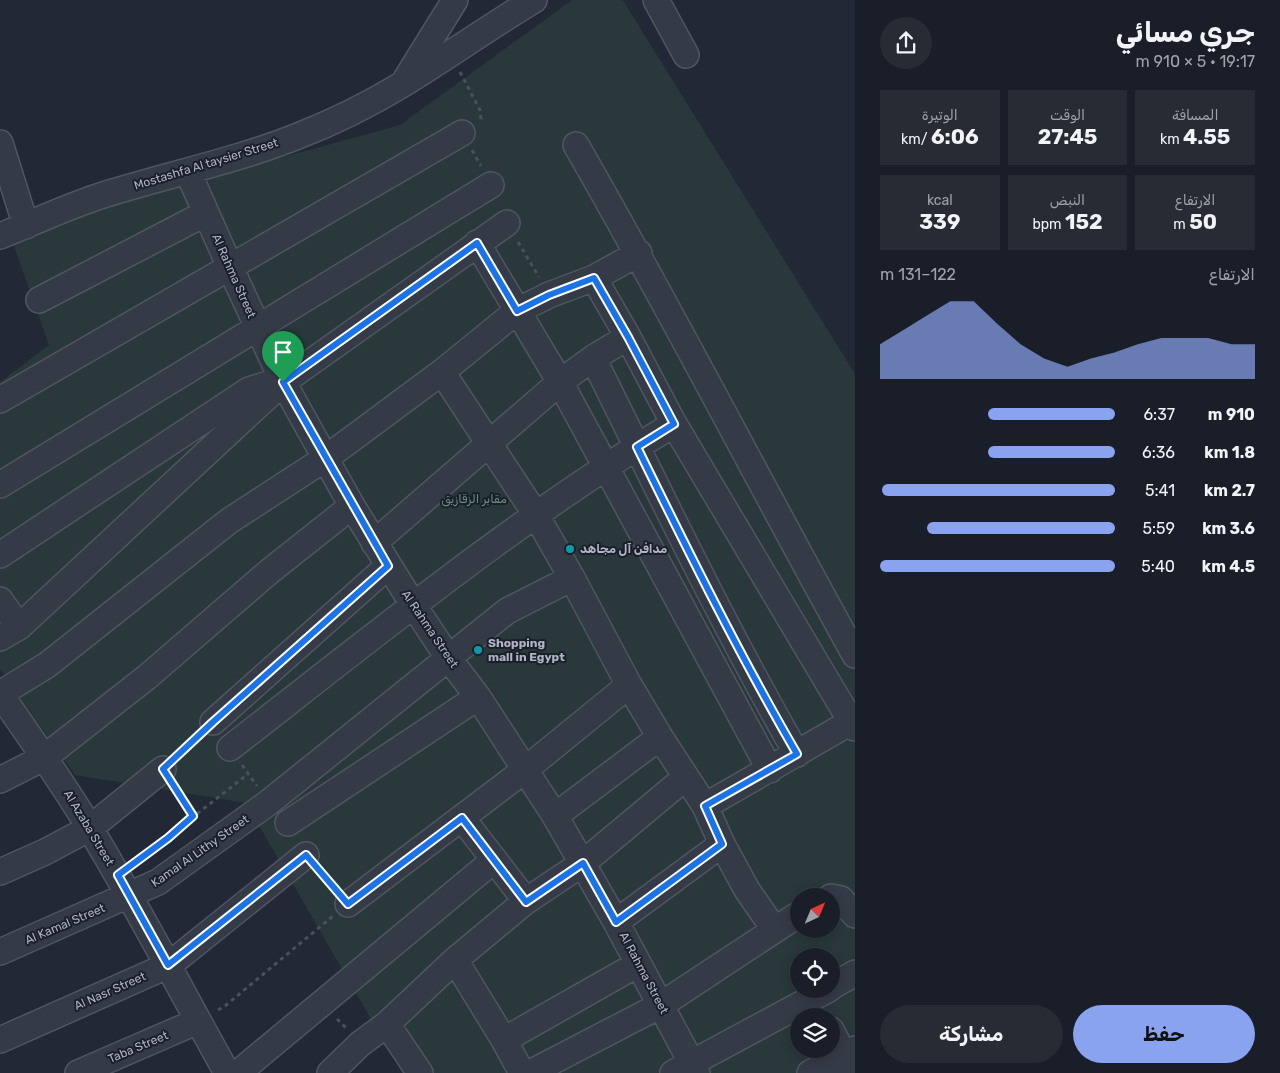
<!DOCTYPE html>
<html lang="ar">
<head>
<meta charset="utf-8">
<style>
  body { margin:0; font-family:Rubik,"Noto Naskh Arabic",sans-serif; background:#272b34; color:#f1f3f6; direction:rtl; height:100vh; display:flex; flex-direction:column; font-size:19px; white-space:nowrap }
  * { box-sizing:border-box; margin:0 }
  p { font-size:16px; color:#9fa2a8 }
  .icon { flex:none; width:28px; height:28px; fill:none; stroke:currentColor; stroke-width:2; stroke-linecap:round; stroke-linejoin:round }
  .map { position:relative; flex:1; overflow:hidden; direction:ltr }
  .panel { display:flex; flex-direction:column; background:#1a1e28; width:425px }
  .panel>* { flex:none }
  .needle { width:32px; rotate:44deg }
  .controls { position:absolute; left:790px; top:888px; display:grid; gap:10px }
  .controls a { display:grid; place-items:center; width:50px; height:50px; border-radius:50%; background:#1a1e28; box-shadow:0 2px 12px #0003,0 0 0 1px #383c45; font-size:25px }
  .pin { position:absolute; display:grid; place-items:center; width:42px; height:42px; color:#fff; margin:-51px -21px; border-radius:50% 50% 50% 0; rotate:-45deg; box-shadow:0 0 5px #0007 }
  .pin .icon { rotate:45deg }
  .round { display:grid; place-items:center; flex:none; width:52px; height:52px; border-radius:26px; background:#272b34 }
  .summary { display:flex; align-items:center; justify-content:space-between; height:85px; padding:0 25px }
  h1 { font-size:28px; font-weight:700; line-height:38px }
  .metrics { display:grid; grid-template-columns:repeat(3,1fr); gap:8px; height:85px; padding:5px 25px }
  .metrics div { display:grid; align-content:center; border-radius:0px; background:#272b34; text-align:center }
  .metrics b { font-size:21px; font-weight:700 }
  .metrics small { font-size:14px; font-weight:400 }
  .metrics p { font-size:14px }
  .chart { height:140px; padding:10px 25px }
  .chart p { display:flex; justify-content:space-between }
  .chart svg { width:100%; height:90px; margin-top:5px; fill:#89a3ef; opacity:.7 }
  .primary-button { display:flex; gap:10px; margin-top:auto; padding:10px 25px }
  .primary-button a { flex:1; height:58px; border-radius:30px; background:#89a3ef; color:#111; font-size:20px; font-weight:700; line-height:58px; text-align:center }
  .primary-button a+a { background:#272b34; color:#f1f3f6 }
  ul { padding:0 25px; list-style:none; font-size:16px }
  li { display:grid; grid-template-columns:80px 60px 1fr; align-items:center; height:38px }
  li i { height:12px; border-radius:6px; background:#89a3ef }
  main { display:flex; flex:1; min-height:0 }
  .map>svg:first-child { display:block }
  .green { fill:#28383b; fill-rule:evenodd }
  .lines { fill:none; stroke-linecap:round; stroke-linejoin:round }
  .minor-casing { stroke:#505561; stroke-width:28 }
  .path { stroke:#455458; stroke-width:3; stroke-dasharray:4 4; stroke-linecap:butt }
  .minor { stroke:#353a47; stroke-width:25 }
  .route-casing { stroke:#fff; stroke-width:10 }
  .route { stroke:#1a73e8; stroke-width:6 }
  .culture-dot { fill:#0f9aa8; stroke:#1b1f2b; stroke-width:2 }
  .labels { text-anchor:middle; stroke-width:4; stroke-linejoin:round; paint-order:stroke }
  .street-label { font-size:12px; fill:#b0b5c3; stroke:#1b1f2b }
  .park-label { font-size:12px; fill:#699278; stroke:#1b1f2b }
  .poi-label { font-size:12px; font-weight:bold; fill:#b0b5c3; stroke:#1b1f2b; text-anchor:start }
</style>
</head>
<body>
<main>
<section class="panel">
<div class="summary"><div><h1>جري مسائي</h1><p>19:17 · 5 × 910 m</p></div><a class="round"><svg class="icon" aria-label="share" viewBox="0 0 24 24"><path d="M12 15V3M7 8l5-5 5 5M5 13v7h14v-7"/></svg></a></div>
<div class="metrics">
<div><p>المسافة</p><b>4.55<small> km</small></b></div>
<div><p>الوقت</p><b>27:45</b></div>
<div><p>الوتيرة</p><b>6:06<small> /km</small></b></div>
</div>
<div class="metrics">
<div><p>الارتفاع</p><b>50<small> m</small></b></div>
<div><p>النبض</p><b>152<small> bpm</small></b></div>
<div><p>kcal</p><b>339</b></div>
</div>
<div class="chart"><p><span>الارتفاع</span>122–131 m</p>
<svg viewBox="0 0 160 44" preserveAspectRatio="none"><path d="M0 44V27L10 20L20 13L30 6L40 6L50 17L60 27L70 34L80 38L90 34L100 31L110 27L120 24L130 24L140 24L150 27L160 27V44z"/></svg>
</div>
<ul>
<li><b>910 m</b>6:37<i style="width:54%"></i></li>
<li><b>1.8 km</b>6:36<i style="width:54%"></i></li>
<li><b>2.7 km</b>5:41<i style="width:99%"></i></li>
<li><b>3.6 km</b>5:59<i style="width:80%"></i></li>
<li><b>4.5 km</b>5:40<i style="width:100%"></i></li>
</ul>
<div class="primary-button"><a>حفظ</a><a>مشاركة</a></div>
</section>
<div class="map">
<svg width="855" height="1073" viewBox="0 0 855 1073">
  <rect width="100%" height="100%" fill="#222836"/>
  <path class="green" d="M572,0H622L624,2L855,374V1073H402L246,803L75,775L0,669V382L49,345L9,232L400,125ZM799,896H831V929H799ZM799,956H831V989H799ZM799,1016H831V1049H799Z"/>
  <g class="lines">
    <defs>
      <path id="minor" d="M656,0L686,55
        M406,79L455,0
        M0,143L26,226
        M576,145C673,313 761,486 855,655
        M188,172L230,267L283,382L352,506L414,606L449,659L478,697L555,816L616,922L697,1073
        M0,236C38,221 74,203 113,192C175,173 238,160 298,136C334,122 370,104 403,84C447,57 489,27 534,0
        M477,243L560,382L770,770
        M594,278L628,337L674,424L855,728
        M39,300L206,213
        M593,358C659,491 723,625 797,754
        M442,372L536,515L572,578L629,685L660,737L705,806L722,844L747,890L774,929
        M0,400L462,133
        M0,485L491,185
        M374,543L560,382L593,358L628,337
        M0,555L249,390L268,384L276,386
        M0,600L19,627
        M0,638L19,627L283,382L507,223
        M0,694L47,665L229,521L326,458L442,372L517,311L549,295L594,278L639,253
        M0,694C31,738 63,783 91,830C139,910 182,992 227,1073
        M213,722L388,566
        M230,748C374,636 517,519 674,424
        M0,780L45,757L147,677L270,571L352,506
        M705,806L851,722
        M555,816L660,737
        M462,818L526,901
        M288,823L478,697
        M0,872L45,852L90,828L163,769
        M831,897L841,899L855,915
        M348,904L526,769L629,685
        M616,922L722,844
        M0,952L158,882L268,803L507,611L572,578
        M455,960L504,1040L522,1073
        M831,987L855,973
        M387,1024L420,1073
        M831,1030L853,1073
        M0,1040L169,965L306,855
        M504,1040L638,964
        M78,1073L198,1021
        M238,1073L494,860
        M330,1073L360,1044L387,1024L455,960L526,901L583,863L686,777
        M530,1073L661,1005L799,914
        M673,1073L829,989
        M810,1073L855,1049"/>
    </defs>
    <use href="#minor" class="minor-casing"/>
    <path class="path" d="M460,72L480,110L481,119L480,120
      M472,150L481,166
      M518,242L539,277
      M178,756L199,736
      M242,765L257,786
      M174,787L193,816
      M134,863L248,774
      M320,871L335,889
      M218,1010L225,1006L333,916
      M337,1019L347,1029"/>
    <use href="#minor" class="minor"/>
  </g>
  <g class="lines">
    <defs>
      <path id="route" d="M477,243L517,311L549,295L594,278L628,337L674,424L637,447C688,551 739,654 797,754L705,806L722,844L616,922L583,863L526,902L462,818L348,904L306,855L168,965L118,875L168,838L193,816L163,769L213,722L388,566L283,382Z"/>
    </defs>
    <use href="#route" class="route-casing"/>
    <use href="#route" class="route"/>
  </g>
  <g class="culture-dot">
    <circle cx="570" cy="549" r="5"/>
    <circle cx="478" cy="650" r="5"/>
  </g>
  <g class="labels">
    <g class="street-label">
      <text transform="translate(206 164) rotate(-17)" y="4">Mostashfa Al taysier Street</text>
      <text transform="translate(234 276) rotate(66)" y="4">Al Rahma Street</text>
      <text transform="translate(430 629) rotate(56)" y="4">Al Rahma Street</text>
      <text transform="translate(89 828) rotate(59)" y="4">Al Azaba Street</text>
      <text transform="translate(200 851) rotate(-35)" y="4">Kamal Al Lithy Street</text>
      <text transform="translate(65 924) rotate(-23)" y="4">Al Kamal Street</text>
      <text transform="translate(644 973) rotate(62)" y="4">Al Rahma Street</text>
      <text transform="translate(110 991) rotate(-24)" y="4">Al Nasr Street</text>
      <text transform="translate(138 1047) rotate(-23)" y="4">Taba Street</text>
    </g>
    <g class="park-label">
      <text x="474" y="503">مقابر الزقازيق</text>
    </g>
    <g class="poi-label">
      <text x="580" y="553">مدافن آل مجاهد</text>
      <text x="488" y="647">Shopping<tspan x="488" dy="14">mall in Egypt</tspan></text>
    </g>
  </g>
</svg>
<div class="controls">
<a><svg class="needle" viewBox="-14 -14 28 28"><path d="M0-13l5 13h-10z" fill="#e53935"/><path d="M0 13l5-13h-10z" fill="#9fa2a8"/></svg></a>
<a><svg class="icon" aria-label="locate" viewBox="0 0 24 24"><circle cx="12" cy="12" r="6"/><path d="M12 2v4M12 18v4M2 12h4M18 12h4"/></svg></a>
<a><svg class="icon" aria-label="layers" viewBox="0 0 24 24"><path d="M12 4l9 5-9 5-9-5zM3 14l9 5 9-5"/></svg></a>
</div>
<div class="pin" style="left:283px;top:382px;background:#1e9e55"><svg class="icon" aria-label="arrive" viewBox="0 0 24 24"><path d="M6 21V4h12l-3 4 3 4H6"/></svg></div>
</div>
</main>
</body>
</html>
